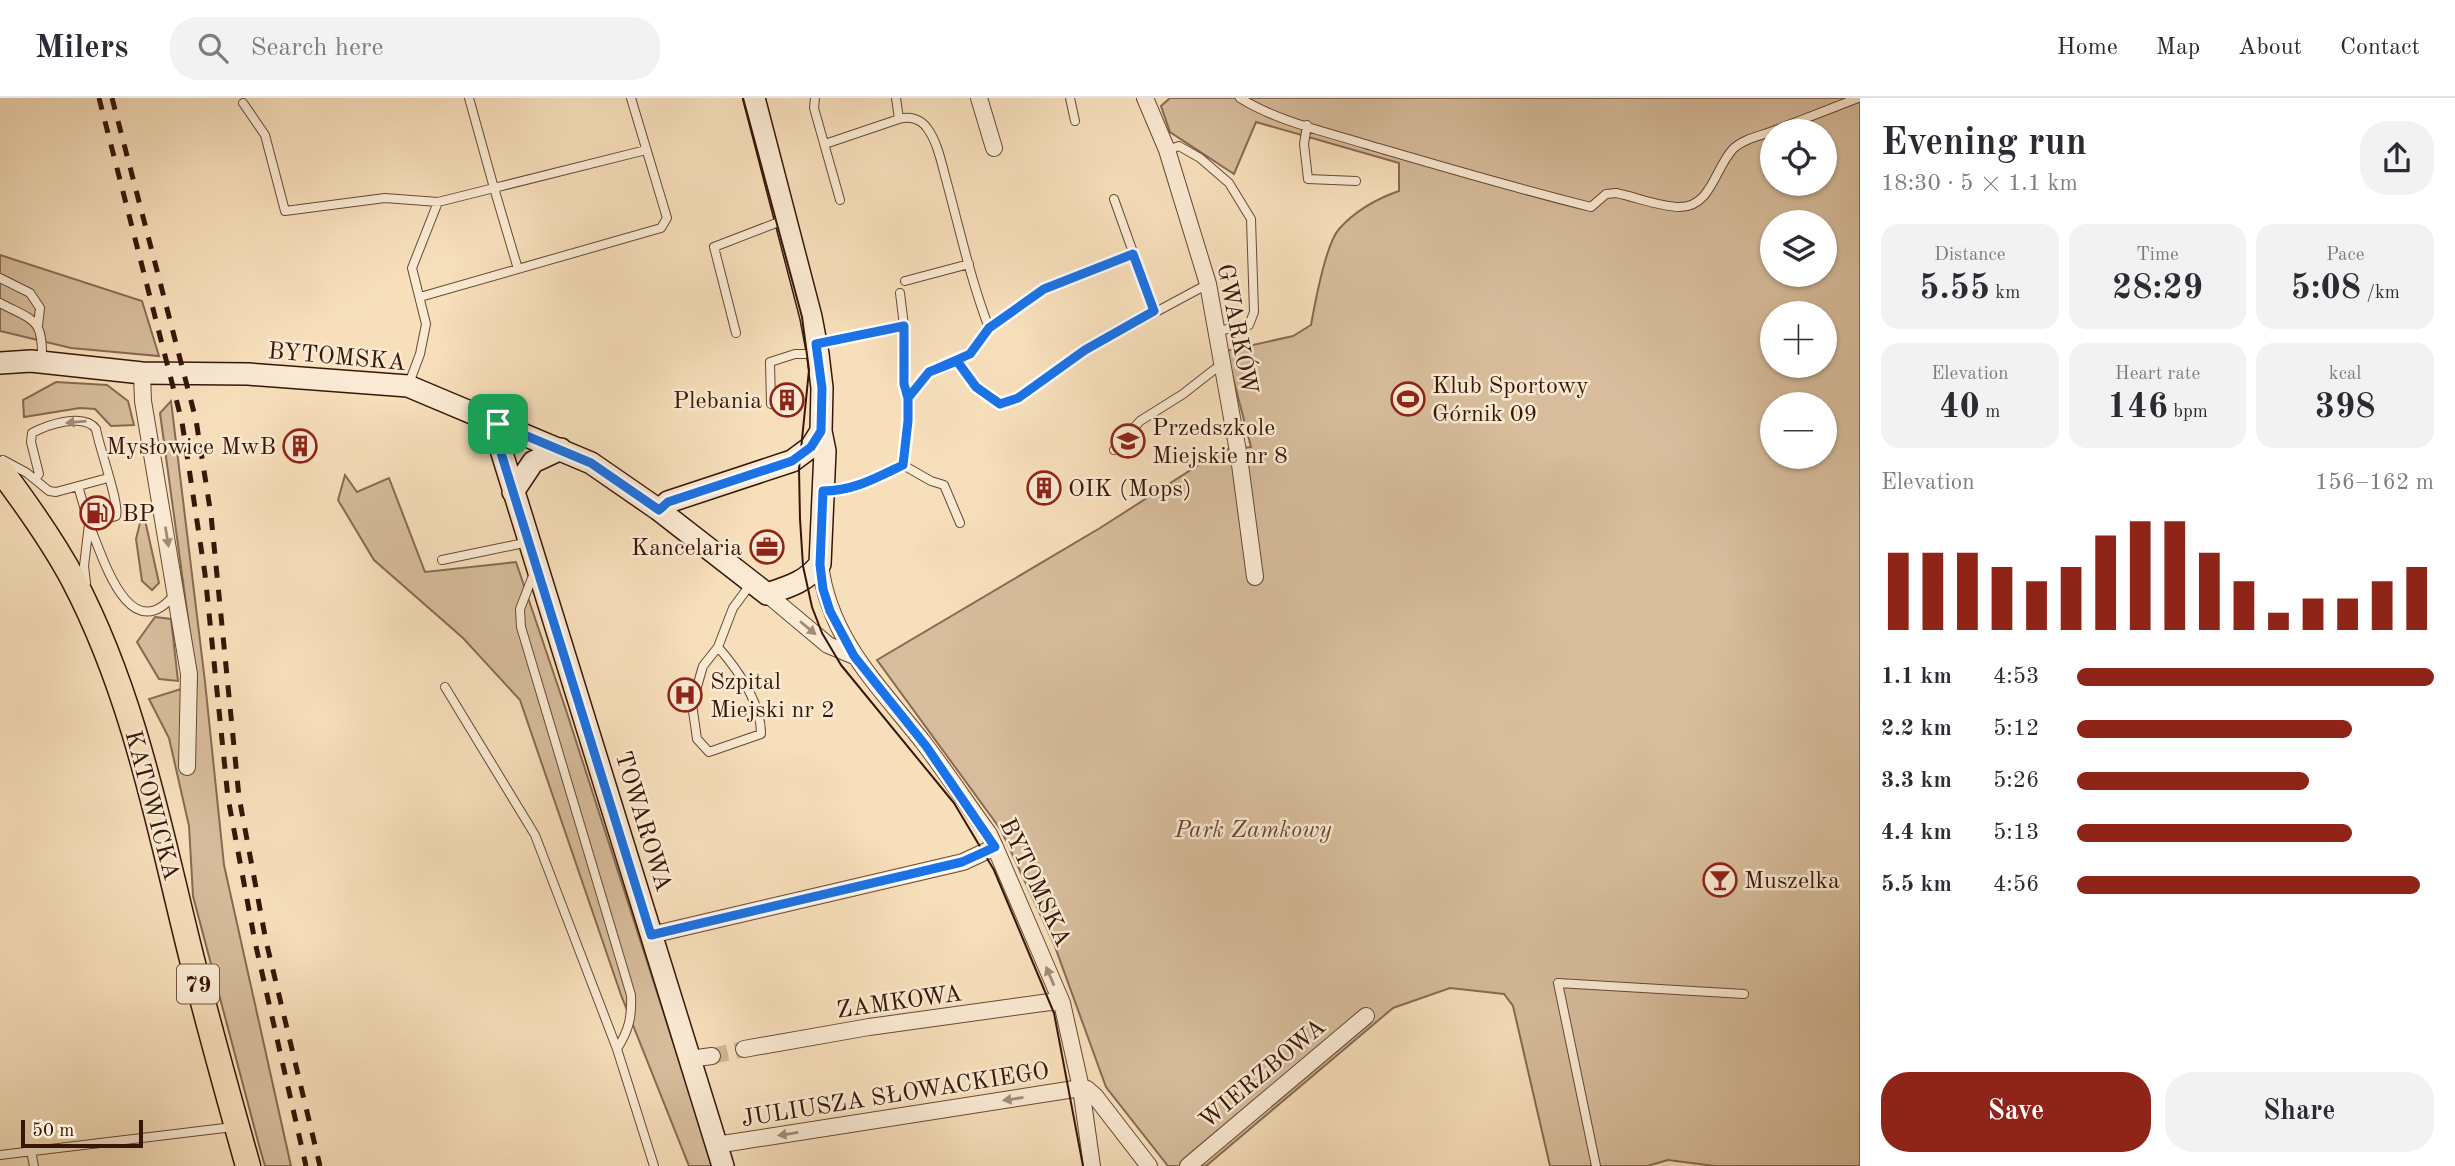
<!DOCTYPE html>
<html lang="en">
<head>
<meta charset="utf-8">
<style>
  body { margin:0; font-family:"Old Standard TT",serif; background:#f2f2f3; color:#2b2b33; height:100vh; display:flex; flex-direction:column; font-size:26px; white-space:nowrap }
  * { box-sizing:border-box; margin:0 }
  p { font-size:23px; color:#7c7c81 }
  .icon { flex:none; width:38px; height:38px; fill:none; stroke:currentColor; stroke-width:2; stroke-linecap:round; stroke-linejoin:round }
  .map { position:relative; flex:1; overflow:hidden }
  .details { display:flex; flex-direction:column; background:#fff; width:595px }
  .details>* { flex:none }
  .fabs { position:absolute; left:1760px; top:21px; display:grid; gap:14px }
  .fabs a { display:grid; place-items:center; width:77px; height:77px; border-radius:50%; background:#fff; box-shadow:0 2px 5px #0004; font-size:35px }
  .scale { position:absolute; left:21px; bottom:18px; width:122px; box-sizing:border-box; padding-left:7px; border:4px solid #381607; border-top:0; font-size:19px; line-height:24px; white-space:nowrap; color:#381607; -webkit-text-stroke:5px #faead3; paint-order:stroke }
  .pin { position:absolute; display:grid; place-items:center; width:60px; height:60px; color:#fff; margin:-30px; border-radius:14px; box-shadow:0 4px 10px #0006 }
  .round { display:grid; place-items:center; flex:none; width:74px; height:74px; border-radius:28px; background:#f2f2f3 }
  .head { display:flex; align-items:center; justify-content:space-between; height:119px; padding:0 21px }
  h1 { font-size:38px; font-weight:700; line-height:52px }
  .metrics { display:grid; grid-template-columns:repeat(3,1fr); gap:10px; height:119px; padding:7px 21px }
  .metrics div { display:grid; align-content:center; border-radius:18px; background:#f2f2f3; text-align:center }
  .metrics b { font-size:35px; font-weight:700 }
  .metrics small { font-size:19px; font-weight:400 }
  .metrics p { font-size:19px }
  .chart { height:196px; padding:14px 21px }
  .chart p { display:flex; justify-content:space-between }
  .chart svg { width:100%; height:126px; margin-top:7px; stroke:#8f2418; stroke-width:6 }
  .action { display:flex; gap:14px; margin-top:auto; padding:14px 21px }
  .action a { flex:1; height:80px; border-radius:28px; background:#8f2418; color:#fff; font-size:28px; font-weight:700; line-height:80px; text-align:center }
  .action a+a { background:#f2f2f3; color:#2b2b33 }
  ul { padding:0 21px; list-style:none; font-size:23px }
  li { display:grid; grid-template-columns:112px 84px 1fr; align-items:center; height:52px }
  li i { height:18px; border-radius:9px; background:#8f2418 }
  header { display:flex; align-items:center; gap:42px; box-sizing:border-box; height:98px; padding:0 35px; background:#fff; border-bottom:2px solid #e1e1e2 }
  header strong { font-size:33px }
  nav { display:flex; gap:38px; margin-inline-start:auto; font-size:24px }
  .search { width:490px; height:63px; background:#f2f2f3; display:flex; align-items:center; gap:18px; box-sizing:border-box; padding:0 24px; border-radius:28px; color:#7c7c81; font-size:26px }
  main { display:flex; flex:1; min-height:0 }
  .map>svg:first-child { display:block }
  .green { fill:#d7bd9c; stroke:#886a52; stroke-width:2; fill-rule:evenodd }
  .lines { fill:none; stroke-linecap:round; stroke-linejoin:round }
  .street-tunnel { stroke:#d1b797; stroke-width:16; stroke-dasharray:16 8; stroke-linecap:butt }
  .lane-casing { stroke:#684834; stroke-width:10 }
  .street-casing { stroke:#684834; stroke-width:18 }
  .secondary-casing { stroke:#381607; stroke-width:24 }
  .primary-casing { stroke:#381607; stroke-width:27 }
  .lane { stroke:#faead3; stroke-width:8 }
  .street { stroke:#faead3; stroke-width:16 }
  .secondary { stroke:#faead3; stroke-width:21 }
  .primary { stroke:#f7dfbb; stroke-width:24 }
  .tram { stroke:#381607; stroke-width:2 }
  .rail { stroke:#381607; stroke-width:5; stroke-dasharray:12 12; stroke-linecap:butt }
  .oneway { fill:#a38b77 }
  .route-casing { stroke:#fff; stroke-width:14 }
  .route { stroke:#1a73e8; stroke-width:9 }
  .labels { text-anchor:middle; stroke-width:5; stroke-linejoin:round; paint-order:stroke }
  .shield { fill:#faead3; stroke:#725644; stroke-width:2 }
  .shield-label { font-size:23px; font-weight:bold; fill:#381607 }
  .street-label { font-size:24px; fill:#381607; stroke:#faead3 }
  .poi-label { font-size:24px; fill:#381607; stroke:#faead3; text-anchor:start }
  .park-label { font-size:24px; font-style:italic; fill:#684834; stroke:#faead3 }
</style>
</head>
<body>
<header>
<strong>Milers</strong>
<div class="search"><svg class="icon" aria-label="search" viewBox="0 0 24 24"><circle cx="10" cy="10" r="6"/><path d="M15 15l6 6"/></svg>Search here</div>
<nav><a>Home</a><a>Map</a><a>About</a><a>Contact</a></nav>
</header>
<main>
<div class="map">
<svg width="1860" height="1068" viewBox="0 0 1860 1068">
  <rect width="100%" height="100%" fill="#f7dfbb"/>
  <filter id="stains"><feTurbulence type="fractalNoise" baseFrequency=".00286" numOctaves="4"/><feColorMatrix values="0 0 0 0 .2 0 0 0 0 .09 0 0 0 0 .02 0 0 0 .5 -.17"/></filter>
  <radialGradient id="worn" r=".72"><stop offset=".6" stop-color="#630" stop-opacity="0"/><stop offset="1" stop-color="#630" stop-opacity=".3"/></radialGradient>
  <path class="green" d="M1170,0H1860V1068H1715L1668,1062L1647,1068H1550L1513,908L1504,896L1450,890L1393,910L1206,1068H1168L1106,989L1054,846L1001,732L877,562L1100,430L1222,352L1251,349L1226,253L1293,238L1311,227C1315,205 1325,147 1339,131C1355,113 1376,101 1399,93V65L1256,24L1234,76L1170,34L1161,8ZM1773,33H1825V86H1773ZM1773,124H1825V177H1773ZM1773,215H1825V268H1773ZM1773,306H1825V359H1773Z
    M0,157L142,203L159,258L71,250L0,233Z
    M56,284L107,287L128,303L134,327L111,328L95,311L80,310L24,319L23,302Z
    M171,303L205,584L224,767L291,1068H265L260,1051L193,798L189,728L169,640L149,601L197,586L160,315Z
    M345,377L357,394L389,380L425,474L516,464L566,612L713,1068H689L621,897L520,602L463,540L374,462L338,402Z
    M143,413L159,485L152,492L142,483L136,441Z
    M155,519L171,521L178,583L159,581L137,544Z"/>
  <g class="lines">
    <path class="street-tunnel" d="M712,958L744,951"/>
    <defs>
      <path id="lane" d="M815,0L814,10L840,102
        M1070,0L1075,23
        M1240,0C1277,23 1323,33 1365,46C1440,68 1514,90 1591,109L1606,96L1616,95C1636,99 1660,109 1680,109C1711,109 1715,70 1733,51C1743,41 1760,38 1773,33
        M243,5L265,37L285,113L385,100L438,104L494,90L469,0
        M899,21C910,18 921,21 927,30C938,44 942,68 947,85C960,133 971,183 989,230
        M1307,27L1304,46L1308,81L1356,83
        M1773,33L1858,0
        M825,46L899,21L896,0
        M1167,52L1179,48L1200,60L1229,85L1251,121L1254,214L1249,227L1217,233
        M1114,101L1154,213
        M518,171L494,90L646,52
        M0,180L30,195L40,210L38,227
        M905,183L969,166
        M900,195L904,228V286L908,300
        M420,199L661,130L667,120L631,0
        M0,205C34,223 43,220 42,261
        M736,235L714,149L784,122
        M816,246L904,228
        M957,263L970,256L989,230L1044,191L1133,156
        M408,288L420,256L426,226L412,170L438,104
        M771,306L770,264L795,256H815
        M1114,352L1140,323L1183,296L1215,271L1223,268
        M3,362L27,375L49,393L56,394L108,380
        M903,367L931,383L944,387L960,425
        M35,381L39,376L31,344L32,335C47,327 84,314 96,331C99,349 120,406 116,418L89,426C103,459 129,552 175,496
        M78,388L89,426L84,468L86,485
        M823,393C853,393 876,380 903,367L908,323V300L929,274L957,263L977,289L1000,306L1018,300L1085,252L1208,186
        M442,462L529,444
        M534,475L520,511L521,529L631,897C632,919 629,932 617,951
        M718,549C738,572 761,604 761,636L709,654L697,641L692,606L703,568L718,549L733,510L750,487
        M445,589L535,737L617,951L654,1068
        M31,1053L34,1068
        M0,1057L233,1029
        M1596,1068L1558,885L1744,896"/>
      <path id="street" d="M979,0L994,50
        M1145,0L1167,52L1208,186L1239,359L1255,479
        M142,275L143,303L189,576L187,669
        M820,466C829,541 879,588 923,644C946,674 967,706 989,736L995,749L1062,905L1081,990L1092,1068
        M767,496L828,547L854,558
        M651,837L963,764L995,749
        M744,951L869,929L1050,904L1062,905
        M690,961L712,958
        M716,1047L1081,990L1087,991L1095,998L1149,1068
        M1188,1068L1366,918"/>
      <path id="secondary" d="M0,265L31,263L142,275L248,276L408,288L591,365L659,412L767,496C788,489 806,484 820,466L825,353L821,333L822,290L818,256L811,219L754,0
        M498,326L497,339L723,1068
        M513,394L533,364L561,351
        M659,412L668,404L792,363L811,349L821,333"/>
      <path id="primary" d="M0,371C27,407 52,442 73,481C131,591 156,714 185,833C204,912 226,990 248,1068"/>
    </defs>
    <use href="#lane" class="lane-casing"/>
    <use href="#street" class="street-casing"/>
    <use href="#secondary" class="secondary-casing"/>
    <use href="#primary" class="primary-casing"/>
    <use href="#lane" class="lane"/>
    <use href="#street" class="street"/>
    <use href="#secondary" class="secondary"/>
    <use href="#primary" class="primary"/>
    <path class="tram" d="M743,0L802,219L809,272L799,371L800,421L803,468L812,509L822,535L841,567L954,705L994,772L1054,915L1083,1068"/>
    <path class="rail" d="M99,0L182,324L205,476L228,700L255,844L306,1068
      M112,0L196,322L211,417L239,699L266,843L320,1068"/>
  </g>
  <defs><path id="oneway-solid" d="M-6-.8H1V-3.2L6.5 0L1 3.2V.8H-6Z" transform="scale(1.75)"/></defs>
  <g class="oneway">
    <use href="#oneway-solid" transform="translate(76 324) rotate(175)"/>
    <use href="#oneway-solid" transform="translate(167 439) rotate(81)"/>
    <use href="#oneway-solid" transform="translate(808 530) rotate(40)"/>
    <use href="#oneway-solid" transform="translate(1050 878) rotate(-113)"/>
    <use href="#oneway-solid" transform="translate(1013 1001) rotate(171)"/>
    <use href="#oneway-solid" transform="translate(788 1036) rotate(171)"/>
  </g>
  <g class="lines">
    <defs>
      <path id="route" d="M498,326L496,339L651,837L962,764L995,749L926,648L854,558L830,513L823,491L820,467L823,393C853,393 876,380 903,367L908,323V300L929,274L957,263L976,289L1000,306L1018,300L1085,252L1154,213L1133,156L1044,191L989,230L970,256L929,274L908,300L904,286V228L816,246L822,290L821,333L811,349L792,363L668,404L659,412L591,365L498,326"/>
    </defs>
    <use href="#route" class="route-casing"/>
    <use href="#route" class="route"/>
  </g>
  <defs>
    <symbol id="stadium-ring" viewBox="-11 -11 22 22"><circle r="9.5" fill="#faead3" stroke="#8f2418" stroke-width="1.5"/><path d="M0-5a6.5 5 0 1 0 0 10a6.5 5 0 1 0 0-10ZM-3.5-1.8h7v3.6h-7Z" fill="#8f2418"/></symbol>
    <symbol id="building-ring" viewBox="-11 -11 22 22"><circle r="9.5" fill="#faead3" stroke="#8f2418" stroke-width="1.5"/><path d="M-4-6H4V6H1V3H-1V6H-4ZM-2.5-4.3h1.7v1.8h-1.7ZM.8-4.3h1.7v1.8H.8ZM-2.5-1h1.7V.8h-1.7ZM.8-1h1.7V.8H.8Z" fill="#8f2418"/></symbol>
    <symbol id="school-ring" viewBox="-11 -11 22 22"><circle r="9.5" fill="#faead3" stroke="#8f2418" stroke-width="1.5"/><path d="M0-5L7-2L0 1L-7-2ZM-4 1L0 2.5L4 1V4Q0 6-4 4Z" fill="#8f2418"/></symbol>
    <symbol id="fuel-ring" viewBox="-11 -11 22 22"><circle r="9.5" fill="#faead3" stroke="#8f2418" stroke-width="1.5"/><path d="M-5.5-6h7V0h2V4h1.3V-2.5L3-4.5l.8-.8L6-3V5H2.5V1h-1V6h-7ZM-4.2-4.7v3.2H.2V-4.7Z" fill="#8f2418"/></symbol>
    <symbol id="office-ring" viewBox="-11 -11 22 22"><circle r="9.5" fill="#faead3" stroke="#8f2418" stroke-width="1.5"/><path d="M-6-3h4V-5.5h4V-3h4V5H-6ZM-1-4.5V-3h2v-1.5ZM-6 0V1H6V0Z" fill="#8f2418"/></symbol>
    <symbol id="hospital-ring" viewBox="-11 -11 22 22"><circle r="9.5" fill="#faead3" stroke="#8f2418" stroke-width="1.5"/><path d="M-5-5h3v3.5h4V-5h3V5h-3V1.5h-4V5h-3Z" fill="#8f2418"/></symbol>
    <symbol id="bar-ring" viewBox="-11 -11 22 22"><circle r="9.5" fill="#faead3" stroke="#8f2418" stroke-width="1.5"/><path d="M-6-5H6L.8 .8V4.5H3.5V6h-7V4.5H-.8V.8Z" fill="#8f2418"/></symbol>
  </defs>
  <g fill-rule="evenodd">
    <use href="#stadium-ring" x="1389" y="282" width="38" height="38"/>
    <use href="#building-ring" x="768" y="283" width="38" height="38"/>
    <use href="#school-ring" x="1109" y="324" width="38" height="38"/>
    <use href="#building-ring" x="281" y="329" width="38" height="38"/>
    <use href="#building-ring" x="1025" y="371" width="38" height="38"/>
    <use href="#fuel-ring" x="78" y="396" width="38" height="38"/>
    <use href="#office-ring" x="748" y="430" width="38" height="38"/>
    <use href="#hospital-ring" x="666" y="578" width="38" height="38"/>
    <use href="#bar-ring" x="1701" y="763" width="38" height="38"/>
  </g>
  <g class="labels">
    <rect class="shield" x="177" y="866.5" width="42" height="39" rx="5"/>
    <g class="shield-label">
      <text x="198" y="894">79</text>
    </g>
    <g class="street-label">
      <text transform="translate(1238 231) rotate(79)" y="8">GWARKÓW</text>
      <text transform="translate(337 258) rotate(5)" y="8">BYTOMSKA</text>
      <text transform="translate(153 707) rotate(75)" y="8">KATOWICKA</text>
      <text transform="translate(644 723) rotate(73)" y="8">TOWAROWA</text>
      <text transform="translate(1036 784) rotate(65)" y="8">BYTOMSKA</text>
      <text transform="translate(899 903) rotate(-8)" y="8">ZAMKOWA</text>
      <text transform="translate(1262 975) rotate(-40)" y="8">WIERZBOWA</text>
      <text transform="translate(895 996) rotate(-9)" y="8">JULIUSZA SŁOWACKIEGO</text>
    </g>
    <g class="poi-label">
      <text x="1432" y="295">Klub Sportowy<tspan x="1432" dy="28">Górnik 09</tspan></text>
      <text x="762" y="310" text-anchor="end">Plebania</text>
      <text x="1152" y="337">Przedszkole<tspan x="1152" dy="28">Miejskie nr 8</tspan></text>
      <text x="276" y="356" text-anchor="end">Mysłowice MwB</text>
      <text x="1068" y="398">OIK (Mops)</text>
      <text x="122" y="423">BP</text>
      <text x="742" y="457" text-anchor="end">Kancelaria</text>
      <text x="710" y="591">Szpital<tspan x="710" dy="28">Miejski nr 2</tspan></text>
      <text x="1744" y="790">Muszelka</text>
    </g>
    <g class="park-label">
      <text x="1253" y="739">Park Zamkowy</text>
    </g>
  </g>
  <rect width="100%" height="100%" filter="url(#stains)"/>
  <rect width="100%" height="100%" fill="url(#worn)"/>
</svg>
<div class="fabs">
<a><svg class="icon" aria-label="locate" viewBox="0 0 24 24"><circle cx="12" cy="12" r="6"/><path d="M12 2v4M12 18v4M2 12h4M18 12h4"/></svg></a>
<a><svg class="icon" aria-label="layers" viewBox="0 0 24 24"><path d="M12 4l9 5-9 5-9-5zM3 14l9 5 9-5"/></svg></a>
<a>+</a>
<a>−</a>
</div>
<div class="scale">50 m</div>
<div class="pin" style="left:498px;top:326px;background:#1e9e55"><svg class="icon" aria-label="arrive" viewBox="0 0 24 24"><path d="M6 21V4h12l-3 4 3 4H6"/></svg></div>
</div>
<section class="details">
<div class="head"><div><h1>Evening run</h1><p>18:30 · 5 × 1.1 km</p></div><a class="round"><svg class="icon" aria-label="share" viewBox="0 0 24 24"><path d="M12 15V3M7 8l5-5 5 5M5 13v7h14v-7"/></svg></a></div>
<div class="metrics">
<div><p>Distance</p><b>5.55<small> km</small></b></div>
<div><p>Time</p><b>28:29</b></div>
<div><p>Pace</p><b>5:08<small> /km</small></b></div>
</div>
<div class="metrics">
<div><p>Elevation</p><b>40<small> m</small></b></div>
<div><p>Heart rate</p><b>146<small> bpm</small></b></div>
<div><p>kcal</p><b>398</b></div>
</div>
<div class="chart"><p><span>Elevation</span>156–162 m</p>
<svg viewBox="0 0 160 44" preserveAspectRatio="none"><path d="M5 44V17M15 44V17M25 44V17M35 44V22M45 44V27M55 44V22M65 44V11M75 44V6M85 44V6M95 44V17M105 44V27M115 44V38M125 44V33M135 44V33M145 44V27M155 44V22"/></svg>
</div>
<ul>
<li><b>1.1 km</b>4:53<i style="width:100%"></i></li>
<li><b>2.2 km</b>5:12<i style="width:77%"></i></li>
<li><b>3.3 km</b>5:26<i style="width:65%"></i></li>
<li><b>4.4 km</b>5:13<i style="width:77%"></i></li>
<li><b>5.5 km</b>4:56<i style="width:96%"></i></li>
</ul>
<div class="action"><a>Save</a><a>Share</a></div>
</section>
</main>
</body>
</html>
